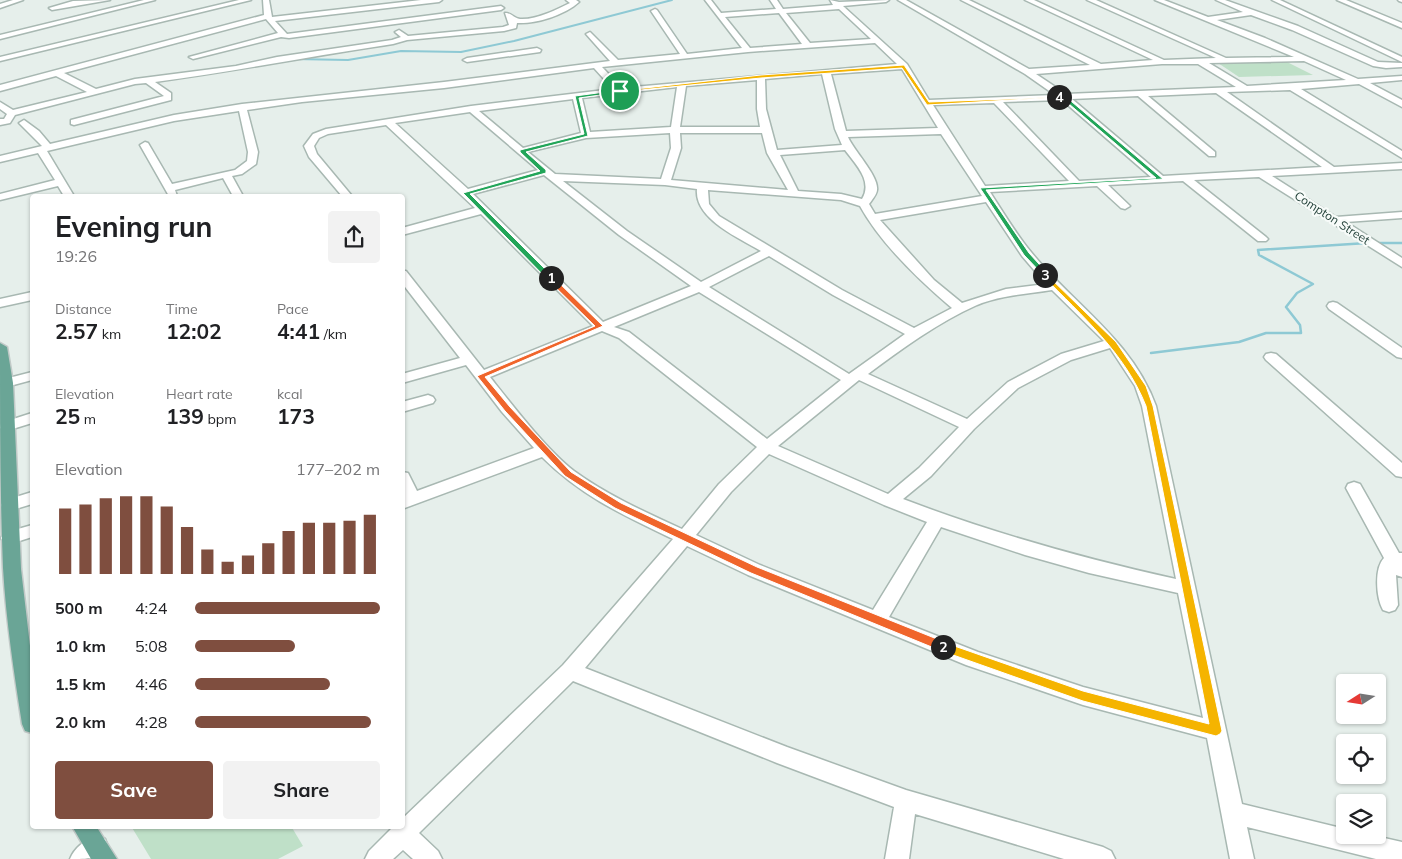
<!DOCTYPE html>
<html lang="en">
<head>
<meta charset="utf-8">
<style>
  body { margin:0; font-family:Mulish,sans-serif; background:#f2f2f2; color:#202124; height:100vh; display:flex; flex-direction:column; font-size:19px; white-space:nowrap }
  * { box-sizing:border-box; margin:0 }
  p { font-size:16px; color:#757577 }
  .icon { flex:none; width:28px; height:28px; fill:none; stroke:currentColor; stroke-width:2; stroke-linecap:round; stroke-linejoin:round }
  .map { position:relative; flex:1; overflow:hidden }
  .side { position:absolute; left:30px; top:194px; width:375px; height:635px; display:flex; flex-direction:column; background:#fff; border-radius:5px; box-shadow:0 1px 4px #0004 }
  .side>* { flex:none }
  .needle { width:32px; rotate:258deg }
  .controls { position:absolute; left:1336px; top:674px; display:grid; gap:10px }
  .controls a { display:grid; place-items:center; width:50px; height:50px; border-radius:5px; background:#fff; box-shadow:0 1px 4px #0004; font-size:25px }
  .pin { position:absolute; display:grid; place-items:center; width:42px; height:42px; color:#fff; margin:-21px; border:2px solid #fff; border-radius:50%; box-shadow:0 1px 5px #0007 }
  .km { position:absolute; width:25px; height:25px; margin:-12px; border-radius:50%; background:#222; color:#fff; font-size:14px; line-height:25px; text-align:center }
  .round { display:grid; place-items:center; flex:none; width:52px; height:52px; border-radius:5px; background:#f2f2f2 }
  .summary { display:flex; align-items:center; justify-content:space-between; height:85px; padding:0 25px }
  h1 { font-size:28px; font-weight:700; line-height:38px }
  .figures { display:grid; grid-template-columns:repeat(3,1fr); gap:8px; height:85px; padding:5px 25px }
  .figures div { display:grid; align-content:center }
  .figures b { font-size:21px; font-weight:700 }
  .figures small { font-size:14px; font-weight:400 }
  .figures p { font-size:14px }
  .chart { height:140px; padding:10px 25px }
  .chart p { display:flex; justify-content:space-between }
  .chart svg { width:100%; height:90px; margin-top:5px; stroke:#7f4e3f; stroke-width:6 }
  .action { display:flex; gap:10px; margin-top:auto; padding:10px 25px }
  .action a { flex:1; height:58px; border-radius:5px; background:#7f4e3f; color:#fff; font-size:20px; font-weight:700; line-height:58px; text-align:center }
  .action a+a { background:#f2f2f2; color:#202124 }
  ul { padding:0 25px; list-style:none; font-size:16px }
  li { display:grid; grid-template-columns:80px 60px 1fr; align-items:center; height:38px }
  li i { height:12px; border-radius:6px; background:#7f4e3f }
  .map>svg:first-child { display:block }
  .green { fill:#bfe0c8 }
  .lines { fill:none; stroke-linecap:round; stroke-linejoin:round }
  .stream-far1 { stroke:#8ec9d4; stroke-width:2 }
  .stream { stroke:#8ec9d4; stroke-width:2.5 }
  .minor-casing { stroke:#a8b8b2; stroke-width:3 }
  .major-casing { stroke:#c2cac8; stroke-width:3 }
  .minor { fill:#fff; fill-rule:evenodd }
  .major { fill:#6aa596; fill-rule:evenodd }
  .split-1 { fill:#22a559; stroke:#fff }
  .split-2 { fill:#f0652b; stroke:#fff }
  .split-3 { fill:#f5b400; stroke:#fff }
  .split-4 { fill:#22a559; stroke:#fff }
  .split-5 { fill:#f5b400; stroke:#fff }
  .labels { text-anchor:middle; stroke-width:4.5; stroke-linejoin:round; paint-order:stroke }
  .far-street-label { font-size:12px; fill:#24423a; stroke:#f7fbf9 }
</style>
</head>
<body>
<div class="map">
<svg width="1402" height="859" viewBox="0 0 1402 859">
  <rect width="100%" height="100%" fill="#e6efeb"/>
  <path class="green" d="M1287,62L1313,75L1239,77L1218,63Z
    M131,826H291L303,846L278,859H151Z"/>
  <g class="lines">
    <path class="stream-far1" d="M294,59L348,60L401,51L461,52L514,41L672,0"/>
    <path class="stream" d="M1376,243H1402
      M1151,353L1239,342L1266,333H1301L1300,325L1286,307L1297,293L1313,284L1259,255L1258,250L1367,243"/>
    <defs>
      <path id="minor" d="M13,0H23L0,8V4Z
        M110,0L52,10L49,8L73,1Z
        M144,0H155L0,39V35Z
        M239,0H251L0,61V57Z
        M263,0H269L272,17L421,0H442L439,2L275,21L287,34L501,6L504,8L501,10L289,38L281,37L193,59L189,57L278,33L266,19L64,73L96,89L135,79L236,66L277,57L392,40L401,37L395,32L399,30L408,36L503,27L509,25L505,13C512,13 513,18 520,19C536,20 556,10 570,3L566,0H576L579,2C565,15 536,24 517,23L516,28L504,31L407,40L393,44C313,56 235,71 155,82L171,93V100L74,125L71,124V120L164,96L146,83L135,84L15,115L10,123L0,125V119H4L7,114L0,109V102L13,110L87,92L56,76L0,91V85L264,15Z
        M705,0H711L721,13L776,9L770,0H777L783,9L833,5L830,0L839,2L889,0L886,2L843,6L907,64L929,100L1055,95L1025,74L898,0H906L1029,69L1090,65L961,0H969L1101,64L1153,60L1025,0H1034L1164,60L1216,58L1087,0H1096L1226,58L1294,57L1155,0H1164L1208,17L1243,12L1216,0H1225L1298,26L1378,62L1402,63V67L1386,68L1373,66L1292,30L1251,15L1217,20L1265,38L1358,79L1402,76V80L1370,83L1402,100V107L1359,84L1301,89L1402,151V158L1290,90L1227,92L1334,167L1402,163V169L1272,176L1336,217L1402,212V218L1346,222L1402,258V267L1259,177L1194,180L1266,237L1268,239L1266,241H1258L1183,181L1108,185L1130,206L1125,209L1121,208L1097,186L990,192C1003,212 1016,234 1031,252C1074,305 1132,340 1156,406L1242,804L1345,829V835H1371L1402,842V859H1376L1247,827L1254,859H1230L1207,738L1083,705L966,665L748,575L687,546L585,668L787,747L906,790L1103,847L1111,851L1115,859H1064L915,814L909,859H885L894,807L777,763L573,681L419,833L438,851L442,859H413L403,850L393,859H365L369,851L394,826H402V819L563,665L673,539C623,515 581,496 542,457L402,509V472L408,473L417,491L534,448L502,412L466,365L402,383V374L460,358L402,283V271H406L484,370L593,326L481,214L402,235V228L475,208L386,125L328,134L319,138L314,146L317,154L352,196H342L309,157L304,146L313,134L326,129L471,106L613,89L594,68L444,88L302,102L247,110L258,152L256,164L242,174L232,176L243,196H233L223,178L175,190L177,196H169L140,145L145,142L148,143L172,184L235,170L247,161L248,152L239,111L174,121L47,151L74,196H64L58,186L0,200V194L55,180L38,153L0,162V156L42,146L19,123L24,120L39,131L50,144L174,115L242,104L444,82L610,61L586,34L590,32L618,60L680,54L651,11L655,9L657,10L687,54L742,48ZM839,9L871,39L810,43L786,13ZM779,13L802,44L750,48L725,17ZM875,43L897,64L622,88L602,67L748,52ZM1304,61L1346,80L1247,86L1209,63ZM1162,64H1198L1236,87L1066,94L1036,74ZM902,69L938,128L846,131L831,74ZM822,74L835,129L842,145L777,150L766,109L765,79ZM757,80V109L760,127H680L686,86ZM677,87L671,127L590,132L582,98ZM1216,93L1322,167L1163,176L1072,99L1138,96L1209,156H1215V152L1148,96ZM573,99L581,133L523,148L479,111ZM1062,100L1151,177L1079,181L1003,102ZM994,103L1069,181L985,186L933,105ZM470,112L538,170L468,189L395,123ZM670,133L671,148L661,179L555,174L528,152L586,138ZM680,133H762L767,153L788,190L671,180L681,148ZM941,134L982,196L875,214L869,204C872,200 877,194 877,190C879,176 854,151 848,137ZM845,150C856,165 873,181 862,199L841,194L798,191L780,155ZM544,175L619,235L691,286L603,322L473,194ZM563,181L665,185L697,189C694,219 739,238 761,251L701,282L627,231ZM708,190L841,200L860,206C881,244 919,280 952,308L914,328L842,290L719,216L709,204ZM986,202L1022,256L1046,284L1006,289L962,303L934,280L880,220ZM769,256L833,295L905,334L849,374L709,287ZM1052,290L1104,341L1061,354L1008,382L967,419L868,374C903,348 937,323 977,305C1001,295 1028,294 1052,290ZM699,292L841,380L767,439L629,332L614,327ZM602,331L619,338L757,447L719,484L682,529C645,512 607,495 574,471C546,449 513,406 490,377ZM1110,348L1135,386L1142,406L1176,579C1082,558 992,533 903,499L931,476L974,429L1018,388L1071,360ZM859,380L959,427L919,468L888,494L778,446ZM769,454L884,505L927,522L873,610L760,565L696,535L731,492ZM941,527L1025,555L1089,573L1178,593L1203,718L1083,687L978,652L889,617Z
        M1272,0H1280L1402,57V62Z
        M1337,0H1346L1402,23V28Z
        M1398,0H1402V2L1399,1Z
        M537,48L541,50L540,52L467,62L463,60L467,58Z
        M32,292V300L0,307V299Z
        M1333,302L1337,303L1402,348V358L1397,357L1329,309L1327,306L1329,303Z
        M1271,353L1276,354L1402,463V477L1396,476L1266,360L1264,357L1266,354Z
        M32,372V380L6,387L0,385L1,380Z
        M428,395L433,397L435,400L433,403L402,412V402Z
        M32,413V423L6,431L0,428L1,423Z
        M1354,482L1360,484L1399,553H1402V577L1396,575L1398,605L1395,610L1389,612L1383,610C1376,598 1374,568 1384,558L1346,488L1348,484Z
        M32,492V504L9,511L3,509L1,505L3,501Z
        M32,525V537L10,544L4,543L1,538L4,533Z
        M97,836L105,839L108,847C101,859 87,859 70,859C75,847 85,840 97,836Z"/>
      <path id="major" d="M0,343L7,347L13,383L21,569L32,663V733L25,731L22,724C14,673 6,620 3,568C0,493 0,418 0,343Z
        M72,826H96L117,859H91Z"/>
    </defs>
    <use href="#minor" class="minor-casing"/>
    <use href="#major" class="major-casing"/>
    <use href="#minor" class="minor"/>
    <use href="#major" class="major"/>
  </g>
  <path class="split-1" d="M620,90L622,92L579,98L588,136L526,152L546,170V173L470,194L554,278L548,280L463,193L540,171L520,152V150L584,134L575,96Z"/>
  <path class="split-2" d="M548,277H553L603,326L485,377L510,407L571,472L621,503L757,567L947,643L948,647L947,650H939L751,573L615,508L565,476L505,411L477,376L595,326L548,280Z"/>
  <path class="split-3" d="M1045,273L1116,342L1146,386L1153,406L1222,731L1220,734L1216,736L1083,701L939,650L938,647L943,642L1083,691L1209,724L1146,406C1125,353 1082,316 1043,276L1042,275Z"/>
  <path class="split-4" d="M1057,96H1065L1163,179L986,190L1029,253L1049,275L1045,277L1024,255L980,188L1156,178L1062,98H1057Z"/>
  <path class="split-5" d="M904,65L929,102L1061,97L927,105L902,68L761,78L620,92L618,91L761,75Z"/>
  <g class="labels">
    <g class="far-street-label">
      <text transform="translate(1332 218) rotate(33)" y="4">Compton Street</text>
    </g>
  </g>
</svg>
<div class="controls">
<a><svg class="needle" viewBox="-14 -14 28 28"><path d="M0-13l5 13h-10z" fill="#e53935"/><path d="M0 13l5-13h-10z" fill="#757577"/></svg></a>
<a><svg class="icon" aria-label="locate" viewBox="0 0 24 24"><circle cx="12" cy="12" r="6"/><path d="M12 2v4M12 18v4M2 12h4M18 12h4"/></svg></a>
<a><svg class="icon" aria-label="layers" viewBox="0 0 24 24"><path d="M12 4l9 5-9 5-9-5zM3 14l9 5 9-5"/></svg></a>
</div>
<div class="pin" style="left:620px;top:91px;background:#1e9e55"><svg class="icon" aria-label="arrive" viewBox="0 0 24 24"><path d="M6 21V4h12l-3 4 3 4H6"/></svg></div>
<b class="km" style="left:551px;top:278px">1</b>
<b class="km" style="left:943px;top:647px">2</b>
<b class="km" style="left:1045px;top:275px">3</b>
<b class="km" style="left:1059px;top:97px">4</b>
<section class="side">
<div class="summary"><div><h1>Evening run</h1><p>19:26</p></div><a class="round"><svg class="icon" aria-label="share" viewBox="0 0 24 24"><path d="M12 15V3M7 8l5-5 5 5M5 13v7h14v-7"/></svg></a></div>
<div class="figures">
<div><p>Distance</p><b>2.57<small> km</small></b></div>
<div><p>Time</p><b>12:02</b></div>
<div><p>Pace</p><b>4:41<small> /km</small></b></div>
</div>
<div class="figures">
<div><p>Elevation</p><b>25<small> m</small></b></div>
<div><p>Heart rate</p><b>139<small> bpm</small></b></div>
<div><p>kcal</p><b>173</b></div>
</div>
<div class="chart"><p><span>Elevation</span>177–202 m</p>
<svg viewBox="0 0 160 44" preserveAspectRatio="none"><path d="M5 44V12M15 44V10M25 44V7M35 44V6M45 44V6M55 44V11M65 44V21M75 44V32M85 44V38M95 44V35M105 44V29M115 44V23M125 44V19M135 44V19M145 44V18M155 44V15"/></svg>
</div>
<ul>
<li><b>500 m</b>4:24<i style="width:100%"></i></li>
<li><b>1.0 km</b>5:08<i style="width:54%"></i></li>
<li><b>1.5 km</b>4:46<i style="width:73%"></i></li>
<li><b>2.0 km</b>4:28<i style="width:95%"></i></li>
</ul>
<div class="action"><a>Save</a><a>Share</a></div>
</section>
</div>
</body>
</html>
